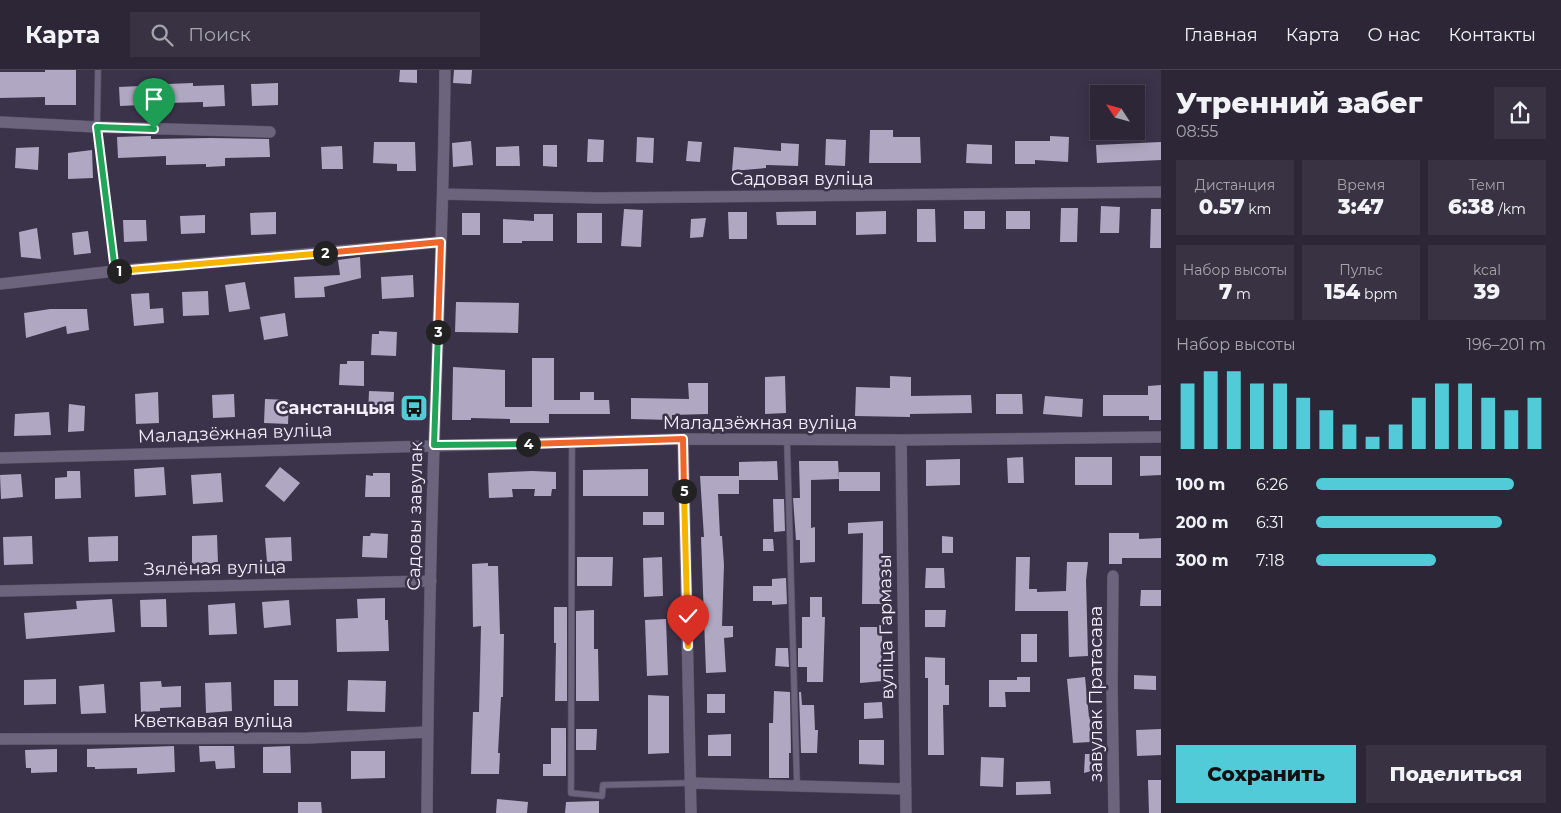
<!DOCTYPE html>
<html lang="ru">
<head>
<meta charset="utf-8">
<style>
  body { margin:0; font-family:Montserrat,sans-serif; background:#383242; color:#f1f3f6; height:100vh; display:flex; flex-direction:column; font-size:19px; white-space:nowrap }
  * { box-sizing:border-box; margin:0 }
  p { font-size:16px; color:#a6a5ad }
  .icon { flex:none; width:28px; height:28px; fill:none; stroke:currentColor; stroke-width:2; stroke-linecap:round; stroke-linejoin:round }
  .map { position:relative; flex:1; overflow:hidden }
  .side { display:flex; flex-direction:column; background:#2c2637; width:400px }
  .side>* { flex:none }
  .needle { width:32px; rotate:306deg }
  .fabs { position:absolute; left:1090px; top:15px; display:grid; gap:10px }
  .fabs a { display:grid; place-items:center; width:55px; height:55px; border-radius:0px; background:#2c2637; box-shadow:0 2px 12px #0003,0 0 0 1px #484352; font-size:25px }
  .pin { position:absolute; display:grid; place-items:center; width:42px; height:42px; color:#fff; margin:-51px -21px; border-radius:50% 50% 50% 0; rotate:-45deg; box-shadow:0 0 5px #0007 }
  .pin .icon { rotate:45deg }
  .km { position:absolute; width:25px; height:25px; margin:-12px; border-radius:50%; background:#222; color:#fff; font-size:14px; line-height:25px; text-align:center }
  .round { display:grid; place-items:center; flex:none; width:52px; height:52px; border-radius:0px; background:#383242 }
  .overview { display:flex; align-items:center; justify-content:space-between; height:85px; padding:0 15px }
  h1 { font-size:28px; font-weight:800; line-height:38px }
  .metrics { display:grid; grid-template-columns:repeat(3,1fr); gap:8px; height:85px; padding:5px 15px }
  .metrics div { display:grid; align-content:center; border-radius:0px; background:#383242; text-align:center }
  .metrics b { font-size:21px; font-weight:800 }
  .metrics small { font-size:14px; font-weight:400 }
  .metrics p { font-size:14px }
  .chart { height:140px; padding:10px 15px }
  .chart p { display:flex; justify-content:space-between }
  .chart svg { width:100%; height:90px; margin-top:5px; stroke:#52cbd9; stroke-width:6 }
  .primary-button { display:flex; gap:10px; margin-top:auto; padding:10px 15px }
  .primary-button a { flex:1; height:58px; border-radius:0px; background:#52cbd9; color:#111; font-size:20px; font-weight:800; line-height:58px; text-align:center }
  .primary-button a+a { background:#383242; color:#f1f3f6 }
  ul { padding:0 15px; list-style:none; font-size:16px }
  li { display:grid; grid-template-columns:80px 60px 1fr; align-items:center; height:38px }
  li i { height:12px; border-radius:6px; background:#52cbd9 }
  header { display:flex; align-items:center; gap:30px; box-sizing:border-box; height:70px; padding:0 25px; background:#2c2637; border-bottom:1px solid #484352 }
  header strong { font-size:24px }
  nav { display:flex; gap:28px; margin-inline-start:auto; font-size:18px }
  .search { width:350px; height:45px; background:#383242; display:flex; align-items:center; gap:12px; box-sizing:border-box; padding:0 18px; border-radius:0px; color:#a6a5ad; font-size:19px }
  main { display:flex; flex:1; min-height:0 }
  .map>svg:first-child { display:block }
  .building { fill:#b0a7c2 }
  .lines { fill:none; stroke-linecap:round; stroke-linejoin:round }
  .lane-casing { stroke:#585164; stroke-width:7 }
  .street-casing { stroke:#585164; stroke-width:12 }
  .lane { stroke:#6c647c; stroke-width:5.5 }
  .street { stroke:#6c647c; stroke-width:11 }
  .split-1-casing { stroke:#fff; stroke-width:10 }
  .split-2-casing { stroke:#fff; stroke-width:10 }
  .split-3-casing { stroke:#fff; stroke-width:10 }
  .split-4-casing { stroke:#fff; stroke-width:10 }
  .split-5-casing { stroke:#fff; stroke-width:10 }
  .split-6-casing { stroke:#fff; stroke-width:10 }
  .split-1 { stroke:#22a559; stroke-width:6 }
  .split-2 { stroke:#f5b400; stroke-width:6 }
  .split-3 { stroke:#f0652b; stroke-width:6 }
  .split-4 { stroke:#22a559; stroke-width:6 }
  .split-5 { stroke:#f0652b; stroke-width:6 }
  .split-6 { stroke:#f5b400; stroke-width:6 }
  .labels { text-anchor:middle; stroke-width:5; stroke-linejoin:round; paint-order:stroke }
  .street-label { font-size:18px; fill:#f3eefc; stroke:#3b3349 }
  .poi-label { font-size:18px; font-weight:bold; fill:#f3eefc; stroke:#3b3349; text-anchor:end }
</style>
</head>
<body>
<header>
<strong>Карта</strong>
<div class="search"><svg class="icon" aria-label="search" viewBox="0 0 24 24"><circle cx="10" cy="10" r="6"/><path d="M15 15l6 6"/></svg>Поиск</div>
<nav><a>Главная</a><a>Карта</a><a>О нас</a><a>Контакты</a></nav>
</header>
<main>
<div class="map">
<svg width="1161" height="743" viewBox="0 0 1161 743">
  <rect width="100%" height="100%" fill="#3b3349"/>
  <path class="building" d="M45,0H76V35H45V27L0,28V2H45Z
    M400,0H417V13L399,12Z
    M454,0H472L471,14L453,13Z
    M193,13V16L224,15L225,36L203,37V32L167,33V14Z
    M278,13V35L252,36L251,14Z
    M140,16L141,35L120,36L119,17Z
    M870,60H893V67H920L921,93H869Z
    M147,66H151V69L211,68L269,69L270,87L225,88V96L206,97V94L166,95V86L118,88L117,67Z
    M1050,66L1069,67L1068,92L1035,90V94H1015V71H1050Z
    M637,67L654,68L653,93L636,92Z
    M588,69L604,70L603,92H587Z
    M826,69L846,70L845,96L825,95Z
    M471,71L473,95L453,97L452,73Z
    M688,71L702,72L700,92L686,91Z
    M374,72H415L416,101H397V94L373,93Z
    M1161,72V90L1097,93L1096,75Z
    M781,73L799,74L798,96L766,95V98L732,101L734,77L781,81Z
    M967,74L992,75V94L966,93Z
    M543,75H557V97L543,96Z
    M342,76L343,99H322L321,77Z
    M519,76L520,96H496V77Z
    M39,77L38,100L15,98L16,78Z
    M92,80L93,108L68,109V83Z
    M1101,136L1120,137L1119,163H1100Z
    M1061,138H1078L1077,172H1060Z
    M624,139L643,140L641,177L621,176Z
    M917,139H935L936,172H917Z
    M1151,139H1161V178H1150Z
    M816,141V155H777L776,142Z
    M886,141V164L856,165V142Z
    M964,141H985V159H964Z
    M1006,141H1030V159H1006Z
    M276,142V164L251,165L250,143Z
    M728,142H747V169H729Z
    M462,143H480V165H462Z
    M577,143H602V173H577Z
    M534,144H553V171H522V173H503V149L534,151Z
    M205,145V163L181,164L180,146Z
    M706,148L703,167L690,168L691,149Z
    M123,150H146L147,171L124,172Z
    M37,158L41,189L21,187L19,162Z
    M88,161L91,183L74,185L72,163Z
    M360,187L361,208L324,217L325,227L295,228L294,207L340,205L338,190Z
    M413,205L414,227L382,229L381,207Z
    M245,212L250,239L229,242L225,215Z
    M208,221L209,245L183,246L182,222Z
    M149,223L150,239L163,238L164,253L134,256L131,224Z
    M456,232L519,233L518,263L455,262Z
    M50,239H87L89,260L67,264L66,256L26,268L24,243Z
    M285,243L288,266L264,270L260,247Z
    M379,261L397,262L396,286L371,285L372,264H379Z
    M532,288H554V330H580V322H594V330H609L610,344H549V353H510V349L471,348V350H452L453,297L505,300V337H532Z
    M347,291H364V316L339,315L340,294H347Z
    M785,306L786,343L765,344V307Z
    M890,306L911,307V326L971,325L972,343L910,344V347L855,346L856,317L890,318Z
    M688,313H708V344L672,345V350L631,349V328L689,329Z
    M1161,315V350H1149V346H1103V325H1148V316Z
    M369,321L394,322L393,346L368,345Z
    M158,322L159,353L136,354L135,324Z
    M234,324L235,347L213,348L212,325Z
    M996,324H1022L1023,344H996Z
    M1045,326L1083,329L1082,347L1043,344Z
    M265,329L289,330L288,354L264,353Z
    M69,334L85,336L84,361L68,362Z
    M49,342L51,365L14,366L15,344Z
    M1140,386H1161V405L1140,406Z
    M1023,387L1024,413H1008L1007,388Z
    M1075,387H1112V415H1075Z
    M960,389V415L926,416V390Z
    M777,391L778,410H739V424H718L720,466H722L724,495L722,556H733V567L724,568L726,602L706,603L701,467H704L700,406H739V392Z
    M799,391H838L839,408V402H880V421H839V409L811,410V458L815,457V492L800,493V470H796L793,428H800Z
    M164,397L166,425L135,427L134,399Z
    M280,397L300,413L284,432L265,416Z
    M648,399V426H583V400Z
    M67,401H80L81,428L55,429V408L67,407Z
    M532,401L556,402V419H552L551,426H534L535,419H512L513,427L489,428L488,403Z
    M221,403L223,432L193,434L191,405Z
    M373,403H390V427H365L366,405L373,406Z
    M21,404L23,427L1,429L0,405Z
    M773,429H784L785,461L774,462Z
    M643,442H664V455H643Z
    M883,451V534H862L863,463L848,464V453Z
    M371,463L388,464L387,488L362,487L363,466H370Z
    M1109,463H1139V469L1161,468V488H1122V494H1109Z
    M217,465L218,493L192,494V466Z
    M32,466L33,494L4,495L3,467Z
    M118,466V491L89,492L88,467Z
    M942,466L953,467V483H942Z
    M291,467L292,491L267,492L265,468Z
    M763,469H773L774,481H763Z
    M577,487H613L612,516H577Z
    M662,487L663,526L644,527L643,488Z
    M1016,487H1030L1029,519H1037V522L1066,521L1067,492H1088L1086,510L1088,586L1069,587L1068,541H1015Z
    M488,493V496H498L500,564H504L503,627H501L498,683H500L499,704H471L473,642H479L481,556L473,557L472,494Z
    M926,498H944L945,518H925Z
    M786,508L787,534L772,535V531H753V516H772V509Z
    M1141,520H1161V536H1140Z
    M810,527H822V547H825L823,612H807V597H798V578H802V547H810Z
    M385,528V550H388L389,581L337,582L336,549L358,548L357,529Z
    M112,529L115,562L26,569L24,543L77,539L76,531Z
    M166,529L167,557H141L140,530Z
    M289,530L291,555L264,558L262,532Z
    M235,533L237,564L209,565L208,535Z
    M554,537H567V631H555L556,573H554Z
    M594,540V579H598L599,631H576V541Z
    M925,540H946L945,557H925Z
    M666,549L668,605L647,606L645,550Z
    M860,557H882V576H881L883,611L860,613Z
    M1021,564H1037V592H1021Z
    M776,578H788L789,597L775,596Z
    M925,587L945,588V615H949V635H943L944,685H928V608H925Z
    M1134,605L1156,606V620L1134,619Z
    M1017,607H1030V622H1005L1006,637H989V610H1017Z
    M1085,607L1089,647H1090L1091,672L1073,673L1067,609Z
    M56,609V634L24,635V610Z
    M274,610H298V636H274Z
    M348,610L386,611L385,642L347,641Z
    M161,611L162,617L181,616V637L160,638V641L141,642L140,612Z
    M231,612L232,641L206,643L205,613Z
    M104,614L106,643L81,644L79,616Z
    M774,621L790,622L791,683H789V708H769V653H773Z
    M799,622H801L802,635H814L815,660H818L817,683H801Z
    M707,624H725V643H707Z
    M648,625L669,626V683L648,684Z
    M882,632L883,648L864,649V633Z
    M551,658H566V706H543V694H551Z
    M576,659H597L596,680H576Z
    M1161,659V685L1137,686L1136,660Z
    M731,664V686H708V665Z
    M859,670H884V695L859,694Z
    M174,676L175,702L137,704V698L95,699V697H87V679Z
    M199,676H234L235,698L216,699L215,691L200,692Z
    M290,676L291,703H263V677Z
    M57,679V702L31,703V698H26L25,680Z
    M351,681H385V708L351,709Z
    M1085,684H1098V699L1084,703Z
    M981,687L1004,688L1003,717L980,716Z
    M1148,710H1161V743H1149Z
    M1050,711L1051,724L1016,725V712Z
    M497,729L528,732L527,743H496Z
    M599,731V743H565L566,732Z
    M298,732H321L322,743H298Z"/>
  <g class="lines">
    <defs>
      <path id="lane" d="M98,0L97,57L115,201
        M787,370L797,716
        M572,373L571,723L602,726L603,715L690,713"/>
      <path id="street" d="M0,52L97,57L270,62
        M444,124L598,128L1161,122
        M0,214L115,201L441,172
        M683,369L691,743
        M901,370L906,743
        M0,388L683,369L901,370L1161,367
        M1113,506L1112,618L1114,743
        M0,521L431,511
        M0,669L308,668L427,662
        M690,713L906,719
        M427,743C428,621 430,499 434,377C438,251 444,126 445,0"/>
    </defs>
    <use href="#lane" class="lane-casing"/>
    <use href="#street" class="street-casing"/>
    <use href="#lane" class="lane"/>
    <use href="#street" class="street"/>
  </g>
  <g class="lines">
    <defs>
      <path id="split-1" d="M119,201H115L97,57L154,59"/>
      <path id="split-2" d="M119,201L325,183"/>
      <path id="split-3" d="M325,183L441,172L438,262"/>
      <path id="split-4" d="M438,262L434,375L528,374"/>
      <path id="split-5" d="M528,374L683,369L684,421"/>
      <path id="split-6" d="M684,421L688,576"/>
    </defs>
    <use href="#split-1" class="split-1-casing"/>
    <use href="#split-2" class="split-2-casing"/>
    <use href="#split-3" class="split-3-casing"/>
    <use href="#split-4" class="split-4-casing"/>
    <use href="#split-5" class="split-5-casing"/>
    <use href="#split-6" class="split-6-casing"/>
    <use href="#split-1" class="split-1"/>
    <use href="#split-2" class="split-2"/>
    <use href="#split-3" class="split-3"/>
    <use href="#split-4" class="split-4"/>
    <use href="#split-5" class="split-5"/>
    <use href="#split-6" class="split-6"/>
  </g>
  <defs>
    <symbol id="bus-square" viewBox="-11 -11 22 22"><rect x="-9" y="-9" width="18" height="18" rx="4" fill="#52cbd9" stroke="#3b3349"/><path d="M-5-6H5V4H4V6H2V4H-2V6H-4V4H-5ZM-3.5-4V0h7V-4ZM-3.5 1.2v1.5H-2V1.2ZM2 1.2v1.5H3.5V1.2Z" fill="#111"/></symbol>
  </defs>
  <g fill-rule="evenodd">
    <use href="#bus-square" x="398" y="322" width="32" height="32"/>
  </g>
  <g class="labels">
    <g class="street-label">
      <text x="802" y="115">Садовая вуліца</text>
      <text x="760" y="359">Маладзёжная вуліца</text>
      <text transform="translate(235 363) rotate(-2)" y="6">Маладзёжная вуліца</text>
      <text transform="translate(415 446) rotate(-89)" y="6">Садовы завулак</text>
      <text transform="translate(215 498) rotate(-1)" y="6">Зялёная вуліца</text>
      <text transform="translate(886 557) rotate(-91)" y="6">вуліца Гармазы</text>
      <text transform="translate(1096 624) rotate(-90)" y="6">завулак Пратасава</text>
      <text x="213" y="657">Кветкавая вуліца</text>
    </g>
    <g class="poi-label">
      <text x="395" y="344">Санстанцыя</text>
    </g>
  </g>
</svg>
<div class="fabs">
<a><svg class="needle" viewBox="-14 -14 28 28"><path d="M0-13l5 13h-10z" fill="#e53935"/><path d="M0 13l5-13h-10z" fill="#a6a5ad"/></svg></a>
</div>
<div class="pin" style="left:154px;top:59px;background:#1e9e55"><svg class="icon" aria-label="arrive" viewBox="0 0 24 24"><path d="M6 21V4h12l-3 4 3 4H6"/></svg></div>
<div class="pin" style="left:688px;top:576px;background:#d93025"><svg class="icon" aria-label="check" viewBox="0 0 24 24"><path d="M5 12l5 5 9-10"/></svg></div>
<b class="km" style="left:119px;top:201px">1</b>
<b class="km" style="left:325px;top:183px">2</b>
<b class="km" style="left:438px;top:262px">3</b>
<b class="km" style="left:528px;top:374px">4</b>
<b class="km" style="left:684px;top:421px">5</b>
</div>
<section class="side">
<div class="overview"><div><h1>Утренний забег</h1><p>08:55</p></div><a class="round"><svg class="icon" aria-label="share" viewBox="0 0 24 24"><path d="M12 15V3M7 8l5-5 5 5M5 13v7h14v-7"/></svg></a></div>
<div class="metrics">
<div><p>Дистанция</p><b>0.57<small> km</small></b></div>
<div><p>Время</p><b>3:47</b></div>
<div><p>Темп</p><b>6:38<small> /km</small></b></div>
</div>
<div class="metrics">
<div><p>Набор высоты</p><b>7<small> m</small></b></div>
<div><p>Пульс</p><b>154<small> bpm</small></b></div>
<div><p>kcal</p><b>39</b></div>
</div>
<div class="chart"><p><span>Набор высоты</span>196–201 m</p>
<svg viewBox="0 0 160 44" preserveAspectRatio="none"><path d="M5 44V12M15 44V6M25 44V6M35 44V12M45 44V12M55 44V19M65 44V25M75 44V32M85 44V38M95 44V32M105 44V19M115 44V12M125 44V12M135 44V19M145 44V25M155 44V19"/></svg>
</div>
<ul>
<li><b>100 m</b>6:26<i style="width:86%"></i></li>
<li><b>200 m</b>6:31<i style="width:81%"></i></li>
<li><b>300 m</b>7:18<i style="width:52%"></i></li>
</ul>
<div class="primary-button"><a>Сохранить</a><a>Поделиться</a></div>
</section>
</main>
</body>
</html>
